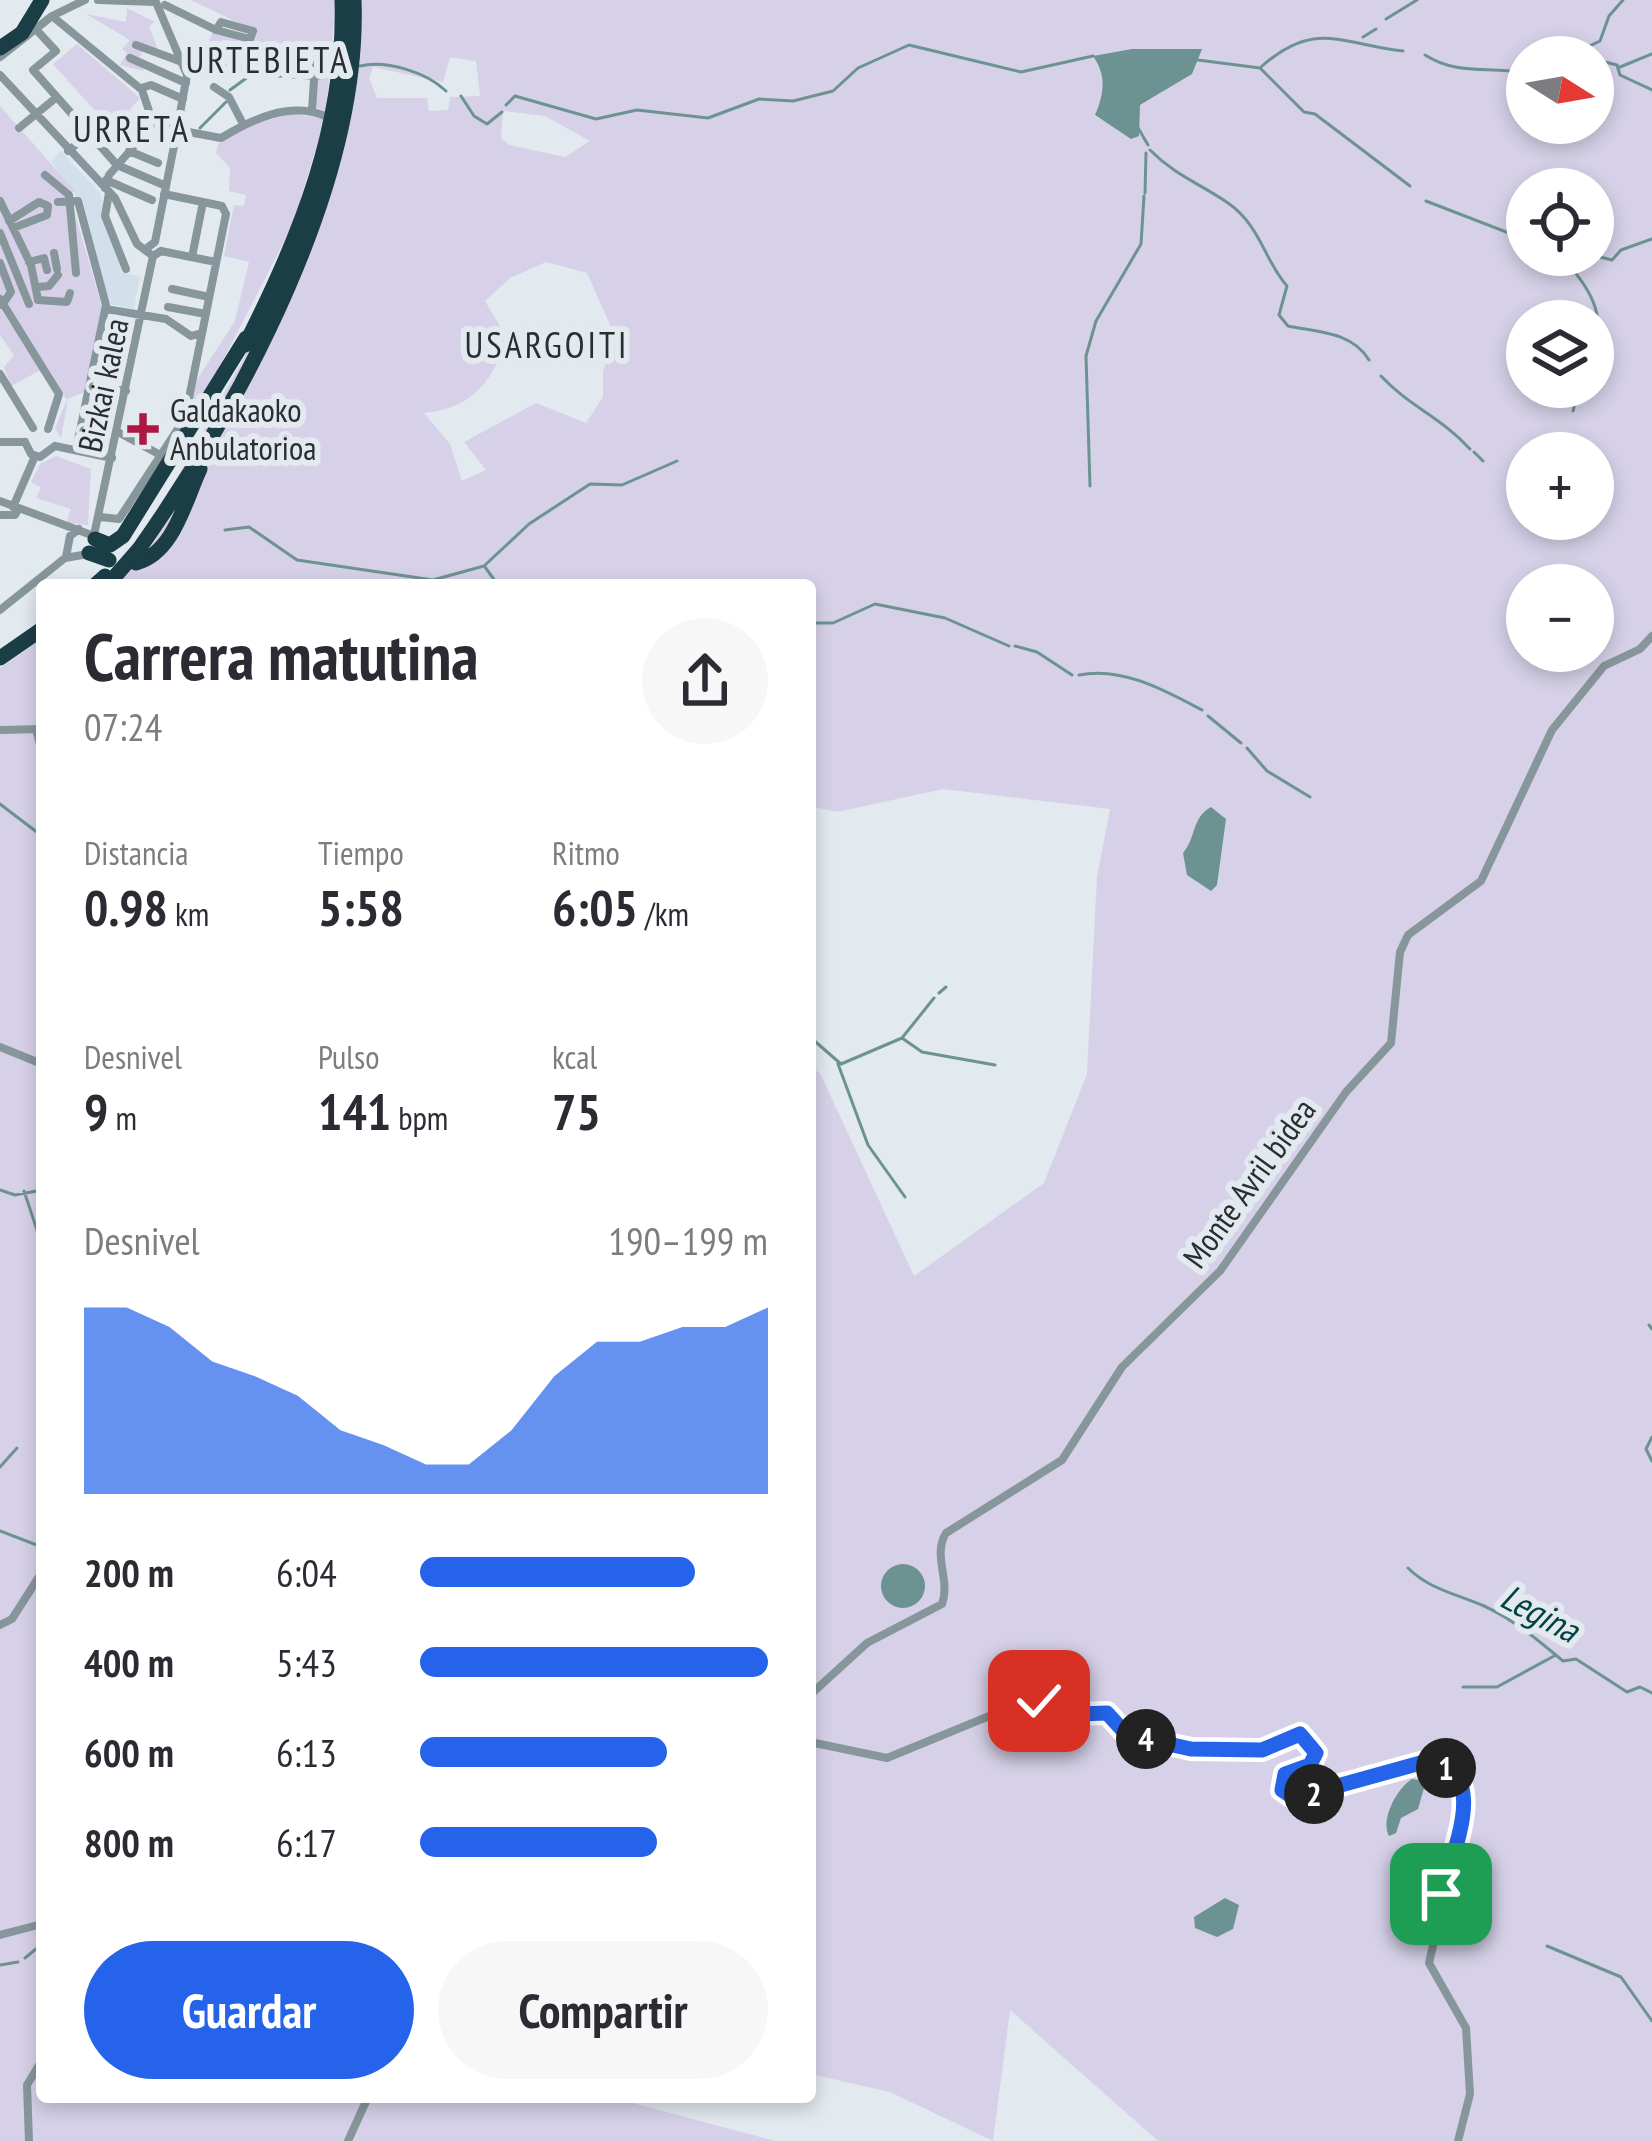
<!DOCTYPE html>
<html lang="es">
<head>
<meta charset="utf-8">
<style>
  body { margin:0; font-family:"PT Sans Narrow",sans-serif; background:#f7f7f7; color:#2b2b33; height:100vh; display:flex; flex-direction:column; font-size:45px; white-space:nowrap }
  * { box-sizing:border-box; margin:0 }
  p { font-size:39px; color:#7c7c81 }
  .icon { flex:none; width:66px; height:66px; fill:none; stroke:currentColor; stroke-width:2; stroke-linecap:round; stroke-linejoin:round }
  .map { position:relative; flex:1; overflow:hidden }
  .sheet { position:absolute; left:36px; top:579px; width:780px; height:1524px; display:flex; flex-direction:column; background:#fff; border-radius:12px; box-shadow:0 6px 18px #0003 }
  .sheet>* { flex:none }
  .needle { width:78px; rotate:101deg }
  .fabs { position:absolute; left:1506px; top:36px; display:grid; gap:24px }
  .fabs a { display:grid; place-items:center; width:108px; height:108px; border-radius:50%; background:#fff; box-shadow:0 6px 18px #0003; font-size:60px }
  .pin { position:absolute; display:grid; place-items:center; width:102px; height:102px; color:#fff; margin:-51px; border-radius:24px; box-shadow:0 6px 18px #0006 }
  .km { position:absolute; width:60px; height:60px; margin:-30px; border-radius:50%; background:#222; color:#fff; font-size:33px; line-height:60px; text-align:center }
  .round { display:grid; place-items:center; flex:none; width:126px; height:126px; border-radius:63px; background:#f7f7f7 }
  .head { display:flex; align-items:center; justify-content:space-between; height:204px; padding:0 48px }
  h1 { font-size:66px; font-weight:600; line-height:90px }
  .metrics { display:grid; grid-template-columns:repeat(3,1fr); gap:18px; height:204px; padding:12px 48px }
  .metrics div { display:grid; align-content:center }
  .metrics b { font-size:51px; font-weight:600 }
  .metrics small { font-size:33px; font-weight:400 }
  .metrics p { font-size:33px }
  .chart { height:336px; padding:24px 48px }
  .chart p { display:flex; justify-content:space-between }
  .chart svg { width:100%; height:216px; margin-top:12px; fill:#2563eb; opacity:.7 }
  .action { display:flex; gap:24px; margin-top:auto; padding:24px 48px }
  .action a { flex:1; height:138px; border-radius:72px; background:#2563eb; color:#fff; font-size:48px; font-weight:600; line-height:138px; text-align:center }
  .action a+a { background:#f7f7f7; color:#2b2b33 }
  ul { padding:0 48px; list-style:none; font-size:39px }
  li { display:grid; grid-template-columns:192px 144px 1fr; align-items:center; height:90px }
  li i { height:30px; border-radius:15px; background:#2563eb }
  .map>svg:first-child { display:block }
  .built { fill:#d2e0ec }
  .green { fill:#d6d1e8; fill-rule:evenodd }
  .water { fill:#6c9391 }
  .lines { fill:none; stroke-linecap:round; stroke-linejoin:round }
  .stream { stroke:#6c9391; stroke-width:3 }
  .minor { stroke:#87969b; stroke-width:8 }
  .highway { stroke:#1b3d46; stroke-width:15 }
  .highway-bridge { stroke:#1b3d46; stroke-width:15 }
  .route-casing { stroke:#fff; stroke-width:24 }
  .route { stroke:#2563eb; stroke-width:15 }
  .poi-dot { fill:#ac1843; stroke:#e2e9ef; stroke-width:4.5 }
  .labels { text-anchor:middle; stroke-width:12; stroke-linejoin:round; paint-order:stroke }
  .street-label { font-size:33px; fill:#2b2e30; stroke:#e2e9ef }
  .poi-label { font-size:33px; fill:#2b2e30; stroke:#e2e9ef; text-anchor:start }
  .neighbourhood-label { font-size:36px; letter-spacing:3px; fill:#2b2e30; stroke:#e2e9ef }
  .water-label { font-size:36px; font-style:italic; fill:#024241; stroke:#e2e9ef }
</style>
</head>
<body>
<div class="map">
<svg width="1652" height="2141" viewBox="0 0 1652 2141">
  <rect width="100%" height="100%" fill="#e2e9ef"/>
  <path class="built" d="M61,151L100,193L122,273L140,276L134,309L109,304L80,201L51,161Z"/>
  <path class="green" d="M191,0H336L326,112L315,107L313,54C276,56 256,42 222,40L219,45L209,41L213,32L252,41L255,31Z
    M359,0H1652V2141H1158L1010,2010L993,2141L890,2092L810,2074V1064L821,1075L914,1276L1044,1183L1087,1074L1097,877L1110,809L943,789L837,812L810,806V585H117L241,363L304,235ZM450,57L476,61L480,96L450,97L448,110L429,111L427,98H377L369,78L373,67L443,82ZM1527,57H1593V123H1527ZM1102,69L1163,92L1140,105L1138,121L1124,133L1095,116L1104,88ZM503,111L545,116L590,141L565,157L509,145L501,138ZM1527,189H1593V255H1527ZM546,262L587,273L616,338L603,371V397L586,423L536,403L464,442L486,470L462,481L450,444L424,413C473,408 490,383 508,340L485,301L510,278ZM1527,321H1593V387H1527ZM1527,453H1593V519H1527ZM1527,585H1593V651H1527Z
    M127,8L155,22L149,26L158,50L135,40L144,48L139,59L144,71L120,65L127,53L122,49L130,40L86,14L126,22Z
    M77,44L140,98L112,130L53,64Z
    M0,106L75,191L69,193L104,314L84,392L68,399L61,438L55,428L67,400L0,305Z
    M291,114L325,118L293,224L195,415L185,419L198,378L235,321L249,262L224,256L234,205L244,206L246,195L229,191L230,168L216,153L218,144L243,126Z
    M0,308L41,370L11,386L4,367L14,355L0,335Z
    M56,456L91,469L88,525L66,523L71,509L36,498L41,487L31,482L40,464Z
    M42,639V2097H610L775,2141H0V668Z"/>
  <path class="water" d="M1132,49H1202L1192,74L1140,105L1139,136L1131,139L1095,115C1104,93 1107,76 1093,56Z
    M1211,807L1226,819L1217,885L1211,891L1187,875L1183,853C1196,838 1192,817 1211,807Z
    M881 1586a22 22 0 1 1 44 0a22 22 0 1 1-44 0Z
    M1412,1779L1426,1781L1418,1809L1401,1818L1396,1833L1389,1836C1380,1820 1397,1788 1412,1779Z
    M1225,1898L1239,1905L1233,1929L1217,1937L1195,1928L1194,1917Z"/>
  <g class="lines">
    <path class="stream" d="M1386,19L1417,0
      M1363,37L1376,29
      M1425,55C1460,77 1491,65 1527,74
      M1566,57L1600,41L1609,16L1623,0
      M1593,59L1617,65L1620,75L1652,90
      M1198,60L1260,68L1304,112L1315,114L1410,186
      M360,66C387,60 426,72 446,91
      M1261,67C1315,19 1341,44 1403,51
      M1620,67L1652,54
      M319,78L330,75
      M230,90L252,74L310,78
      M461,96L474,116L487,124L502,112
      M506,105L515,96L596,119L637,110L708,118L759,99L793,101L833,91L858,68L909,45L1021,72L1093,56
      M1137,126L1148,145
      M200,128L226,102
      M1150,150C1176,176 1199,183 1228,203C1261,226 1264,260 1287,286L1279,315L1288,326C1316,332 1351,331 1369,360
      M1145,193L1146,153
      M1426,201L1527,240
      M1560,255C1588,285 1609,315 1593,357
      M1592,255L1612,260L1621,250L1652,239
      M1381,376C1410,407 1441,417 1470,449
      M1573,411L1579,387
      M1474,452L1483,461
      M1090,486L1086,356L1096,321L1141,244L1144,196
      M225,530L249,527L297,560L433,580L484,566L529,524L590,484L622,485L677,461
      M485,567L498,585
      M810,623H833L875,604L945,618L1009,646
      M1015,646L1037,652L1072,675
      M1079,675C1122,666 1166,691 1202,710
      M1208,716L1241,743
      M1247,748L1267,771L1310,797
      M0,804L42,836
      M939,993L946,987
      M810,1037L841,1064L902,1038L922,1052L995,1065
      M902,1038L934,998
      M838,1064L868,1145L905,1197
      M0,1190L15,1195L42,1190
      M24,1191L42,1245
      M1649,1325L1652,1329
      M1652,1437L1646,1449L1652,1461
      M0,1467L17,1448
      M0,1531L42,1547
      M1408,1568C1429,1589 1456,1594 1484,1606C1513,1619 1538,1640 1563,1661L1576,1659L1627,1692L1640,1687L1652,1693
      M1463,1687H1497L1554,1656
      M1547,1946L1621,1977L1652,2021
      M25,1958L42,1944
      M0,1965L18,1962"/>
    <path class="minor" d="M98,0L155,2
      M155,0L187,75L178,124L183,131L176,136
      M165,5L216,30L221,22L253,31
      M52,16L142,90L151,117L171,128
      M31,24L56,51L33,70L117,165L166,186
      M216,30L250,39L253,31
      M136,45L182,62
      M0,57L52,16L85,0
      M130,58L186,83
      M184,64L233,69L315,65L312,110
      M0,75L115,198L137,244L153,256
      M214,87L229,97L242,122
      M141,88L151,85L183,99
      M19,128L52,101
      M183,131L221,138C251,120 289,101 325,116
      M68,151L89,134
      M129,151L158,163
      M45,175L69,195L76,273
      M106,180L152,200
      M105,188L109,175L155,122
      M109,193L105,216L126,269
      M0,201L31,265L38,300
      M58,202L78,201L106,305L76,450
      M9,221L39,202L48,206L47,215L13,228
      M0,233L29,304
      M147,248L155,242L176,136
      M161,251L216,262
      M54,253L57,269
      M192,257L203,202
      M29,262L44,258L47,270
      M0,263L11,292L2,305
      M38,287L49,286L58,275
      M172,289L209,297
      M0,299L59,394L48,429
      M38,300L67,302L70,293
      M168,307L206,314
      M105,309L166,319L191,336L202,333
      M0,374L33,428
      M88,392L104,388L121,312
      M118,432L164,457
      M94,437L104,388L126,391
      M0,442H25
      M25,442L31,454L40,457L55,446
      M55,446L112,458
      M0,501L94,536
      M13,507L35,456
      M0,515H15L18,510
      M100,517L119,519L185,418L226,214L222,206L164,194
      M94,535L153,256L161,251
      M66,557L70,536L79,529
      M0,610L65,558L88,554
      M36,729L42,752
      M0,730L42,729
      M0,1047L42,1064
      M0,1625L12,1619L42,1572
      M810,1695L867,1643L942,1604C951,1580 932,1556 946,1533L1062,1460L1122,1367L1220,1271L1346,1092L1391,1043L1400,952L1408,935L1481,881L1552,730L1604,666L1640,649L1652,636
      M810,1742L887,1758L999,1712L1058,1699L1076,1713L1109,1714C1136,1753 1219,1755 1265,1750C1278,1748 1287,1738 1300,1734L1316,1753L1310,1765L1285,1774L1282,1790L1294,1798C1337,1791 1463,1724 1466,1804L1429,1963L1466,2028L1470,2094L1458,2141
      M0,1935L42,1924
      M29,2141L27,2085L42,2060
      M348,2141L368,2097"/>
    <path class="highway" d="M0,48L22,33L42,0
      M245,345C300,237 346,124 342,0
      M95,539L110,545L123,536L246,338
      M139,549C242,403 361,182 354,0
      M89,553L109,560
      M136,563C174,553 185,501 200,469
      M95,585L105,576
      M0,658L42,629"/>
    <path class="highway-bridge" d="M110,582L139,549"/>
  </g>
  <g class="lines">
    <defs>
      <path id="route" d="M1039,1701L1058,1699L1078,1714L1107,1713L1127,1735L1191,1749L1262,1750L1300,1734L1316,1753L1310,1765L1285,1774L1282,1790L1294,1798L1424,1762C1495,1767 1451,1854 1441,1894"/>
    </defs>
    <use href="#route" class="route-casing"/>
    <use href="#route" class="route"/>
  </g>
  <path class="poi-dot" d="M137 411h12v12h12v12h-12v12h-12v-12h-12v-12h12z"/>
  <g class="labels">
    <g class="street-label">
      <text transform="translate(103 385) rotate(-78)" y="12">Bizkai kalea</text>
      <text transform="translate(1249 1183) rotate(-54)" y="12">Monte Avril bidea</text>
    </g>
    <g class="poi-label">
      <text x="170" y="422">Galdakaoko<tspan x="170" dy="38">Anbulatorioa</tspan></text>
    </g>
    <g class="neighbourhood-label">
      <text x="268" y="73">URTEBIETA</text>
      <text x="132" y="142">URRETA</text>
      <text x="547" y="358">USARGOITI</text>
    </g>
    <g class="water-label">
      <text transform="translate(1540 1613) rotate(28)" y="13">Legina</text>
    </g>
  </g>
</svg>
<div class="fabs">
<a><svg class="needle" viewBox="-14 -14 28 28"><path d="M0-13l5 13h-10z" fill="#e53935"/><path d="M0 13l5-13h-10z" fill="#7c7c81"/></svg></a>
<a><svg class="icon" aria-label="locate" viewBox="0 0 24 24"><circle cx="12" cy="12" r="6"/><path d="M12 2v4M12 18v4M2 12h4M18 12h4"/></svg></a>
<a><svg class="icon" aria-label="layers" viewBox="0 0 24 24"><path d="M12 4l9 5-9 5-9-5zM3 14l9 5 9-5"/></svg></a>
<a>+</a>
<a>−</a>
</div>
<div class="pin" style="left:1441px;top:1894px;background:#1e9e55"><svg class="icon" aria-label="arrive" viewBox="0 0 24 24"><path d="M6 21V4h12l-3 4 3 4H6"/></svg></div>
<div class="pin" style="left:1039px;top:1701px;background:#d93025"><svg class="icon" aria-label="check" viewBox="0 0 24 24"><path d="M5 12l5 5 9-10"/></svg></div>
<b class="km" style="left:1446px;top:1768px">1</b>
<b class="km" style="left:1314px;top:1794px">2</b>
<b class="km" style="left:1146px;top:1739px">4</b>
<section class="sheet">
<div class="head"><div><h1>Carrera matutina</h1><p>07:24</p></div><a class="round"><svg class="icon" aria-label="share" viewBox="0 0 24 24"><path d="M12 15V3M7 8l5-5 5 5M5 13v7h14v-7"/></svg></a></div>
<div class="metrics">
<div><p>Distancia</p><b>0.98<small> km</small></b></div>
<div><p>Tiempo</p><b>5:58</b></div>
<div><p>Ritmo</p><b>6:05<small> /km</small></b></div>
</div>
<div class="metrics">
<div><p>Desnivel</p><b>9<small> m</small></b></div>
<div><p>Pulso</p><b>141<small> bpm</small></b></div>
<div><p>kcal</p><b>75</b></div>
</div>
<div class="chart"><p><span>Desnivel</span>190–199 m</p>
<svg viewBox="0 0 160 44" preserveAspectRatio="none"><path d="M0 44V6L10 6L20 10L30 17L40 20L50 24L60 31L70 34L80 38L90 38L100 31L110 20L120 13L130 13L140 10L150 10L160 6V44z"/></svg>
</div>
<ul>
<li><b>200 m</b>6:04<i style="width:79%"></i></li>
<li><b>400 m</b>5:43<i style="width:100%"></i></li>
<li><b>600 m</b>6:13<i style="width:71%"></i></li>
<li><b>800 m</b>6:17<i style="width:68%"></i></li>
</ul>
<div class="action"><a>Guardar</a><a>Compartir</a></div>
</section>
</div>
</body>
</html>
